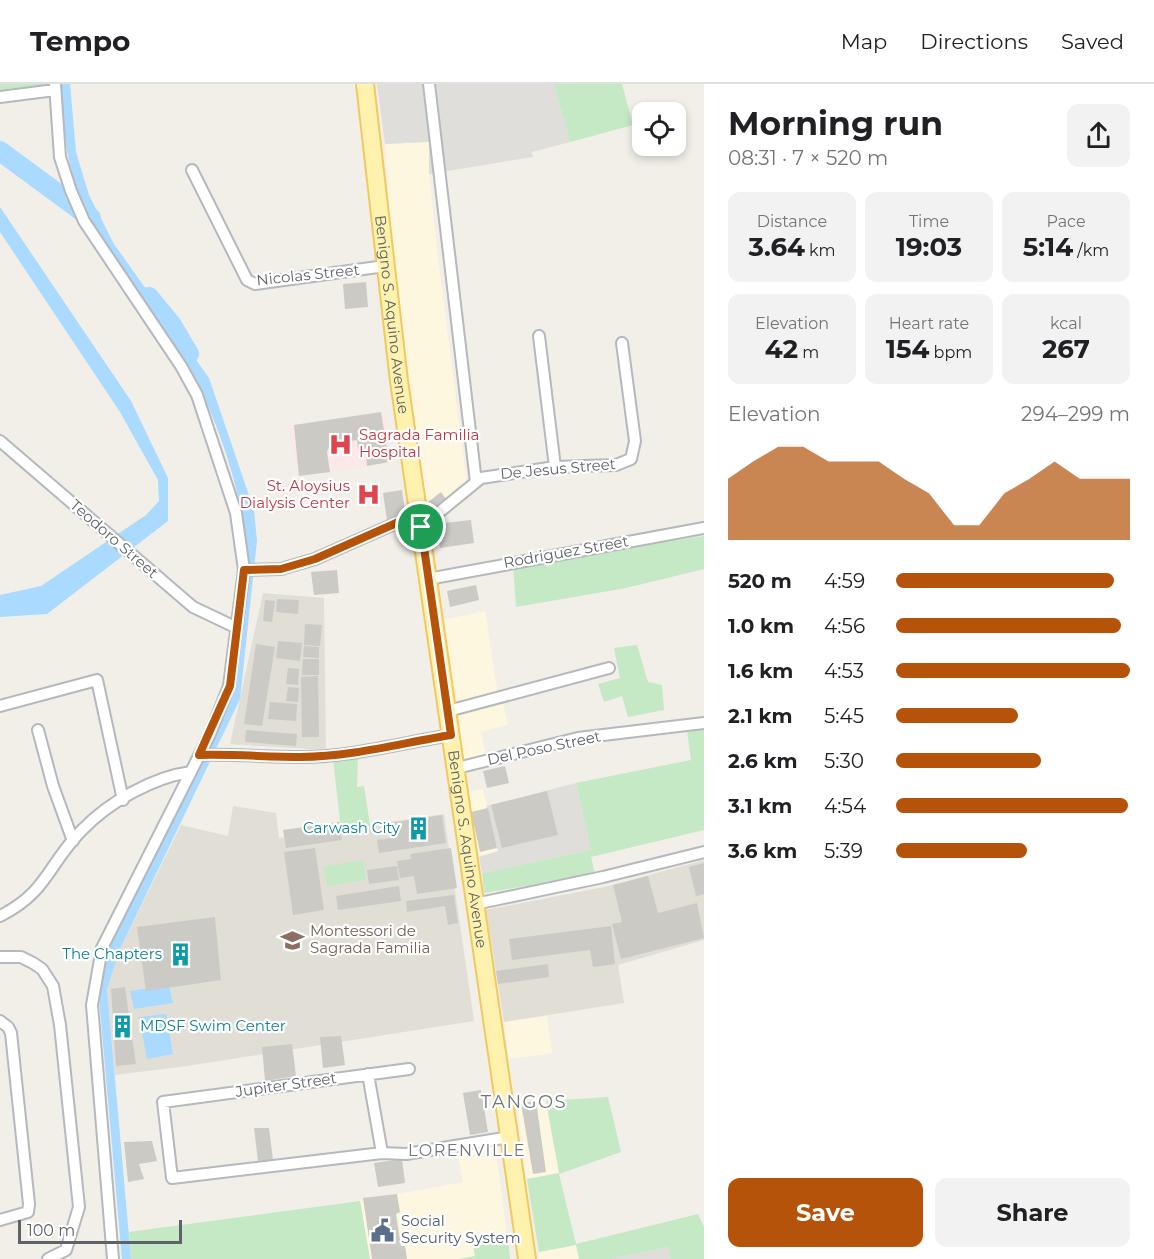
<!DOCTYPE html>
<html lang="en">
<head>
<meta charset="utf-8">
<style>
  body { margin:0; font-family:Montserrat,sans-serif; background:#f2f2f2; color:#202124; height:100vh; display:flex; flex-direction:column; font-size:22px; white-space:nowrap }
  * { box-sizing:border-box; margin:0 }
  p { font-size:20px; color:#757577 }
  .icon { flex:none; width:33px; height:33px; fill:none; stroke:currentColor; stroke-width:2; stroke-linecap:round; stroke-linejoin:round }
  .map { position:relative; flex:1; overflow:hidden }
  .drawer { display:flex; flex-direction:column; background:#fff; width:450px }
  .drawer>* { flex:none }
  .fabs { position:absolute; left:632px; top:18px; display:grid; gap:12px }
  .fabs a { display:grid; place-items:center; width:54px; height:54px; border-radius:12px; background:#fff; box-shadow:0 3px 9px #0003; font-size:30px }
  .scale { position:absolute; left:18px; bottom:15px; width:164px; box-sizing:border-box; padding-left:6px; border:3px solid #5f6368; border-top:0; font-size:16px; line-height:21px; white-space:nowrap; color:#5f6368; -webkit-text-stroke:4px #fff; paint-order:stroke }
  .pin { position:absolute; display:grid; place-items:center; width:51px; height:51px; color:#fff; margin:-26px; border:3px solid #fff; border-radius:50%; box-shadow:0 2px 6px #0007 }
  .round { display:grid; place-items:center; flex:none; width:63px; height:63px; border-radius:12px; background:#f2f2f2 }
  .head { display:flex; align-items:center; justify-content:space-between; height:102px; padding:0 24px }
  h1 { font-size:33px; font-weight:700; line-height:45px }
  .stats { display:grid; grid-template-columns:repeat(3,1fr); gap:9px; height:102px; padding:6px 24px }
  .stats div { display:grid; align-content:center; border-radius:12px; background:#f2f2f2; text-align:center }
  .stats b { font-size:26px; font-weight:700 }
  .stats small { font-size:16px; font-weight:400 }
  .stats p { font-size:16px }
  .chart { height:168px; padding:12px 24px }
  .chart p { display:flex; justify-content:space-between }
  .chart svg { width:100%; height:108px; margin-top:6px; fill:#b45309; opacity:.7 }
  .cta { display:flex; gap:12px; margin-top:auto; padding:12px 24px }
  .cta a { flex:1; height:69px; border-radius:12px; background:#b45309; color:#fff; font-size:24px; font-weight:700; line-height:69px; text-align:center }
  .cta a+a { background:#f2f2f2; color:#202124 }
  ul { padding:0 24px; list-style:none; font-size:20px }
  li { display:grid; grid-template-columns:96px 72px 1fr; align-items:center; height:45px }
  li i { height:15px; border-radius:8px; background:#b45309 }
  header { display:flex; align-items:center; gap:36px; box-sizing:border-box; height:84px; padding:0 30px; background:#fff; border-bottom:2px solid #e0e0e0 }
  header strong { font-size:28px }
  nav { display:flex; gap:33px; margin-inline-start:auto; font-size:21px }
  main { display:flex; flex:1; min-height:0 }
  .map>svg:first-child { display:block }
  .commercial { fill:#fef7e0 }
  .industrial { fill:#e0deda }
  .education { fill:#e1ded6 }
  .medical { fill:#fce8e6 }
  .green { fill:#c5e8c5 }
  .water { fill:#aadaff }
  .lines { fill:none; stroke-linecap:round; stroke-linejoin:round }
  .river { stroke:#aadaff; stroke-width:20 }
  .building { fill:#cccac5 }
  .minor-casing { stroke:#b5b8bc; stroke-width:14 }
  .primary-casing { stroke:#f2c960; stroke-width:20 }
  .minor { stroke:#fff; stroke-width:10 }
  .primary { stroke:#fff2af; stroke-width:16 }
  .route-casing { stroke:#fff; stroke-width:12 }
  .route { stroke:#b45309; stroke-width:8 }
  .labels { text-anchor:middle; stroke-width:4.5; stroke-linejoin:round; paint-order:stroke }
  .street-label { font-size:15px; fill:#5f6368; stroke:#fff }
  .health-label { font-size:15px; fill:#be3a42; stroke:#fff; text-anchor:start }
  .culture-label { font-size:15px; fill:#0d838f; stroke:#fff; text-anchor:end }
  .education-label { font-size:15px; fill:#785e54; stroke:#fff; text-anchor:start }
  .service-label { font-size:15px; fill:#4e5e75; stroke:#fff; text-anchor:start }
  .neighbourhood-label { font-size:16px; letter-spacing:1.5px; fill:#70757a; stroke:#fff }
  .quarter-label { font-size:18px; letter-spacing:1.5px; fill:#70757a; stroke:#fff }
</style>
</head>
<body>
<header>
<strong>Tempo</strong>
<nav><a>Map</a><a>Directions</a><a>Saved</a></nav>
</header>
<main>
<div class="map">
<svg width="704" height="1175" viewBox="0 0 704 1175">
  <rect width="100%" height="100%" fill="#f1efe8"/>
  <path class="commercial" d="M429,58V90L437,166L467,401L425,435L395,217L385,60Z
    M485,527L498,611L456,622L443,536Z
    M502,616L508,640L481,648L486,670L462,676L456,627Z
    M483,705L498,767L479,772L468,708Z
    M547,932L552,969L509,975L504,938Z
    M516,1017H546L559,1090L527,1095Z
    M495,1061L508,1157L474,1162L475,1172L459,1175H370L360,1117L463,1098L457,1069Z
    M576,1161L579,1175H539V1168Z"/>
  <path class="industrial" d="M377,0H554L570,58L532,68L533,73L429,90V58L385,60Z
    M576,699L591,766L482,789L479,773L498,767L486,722Z
    M668,1163L671,1175H611Z"/>
  <path class="education" d="M263,509L324,514L326,666L230,660Z
    M233,722L276,729L279,754L444,730L474,937L187,982L115,991L107,905L120,865L181,741L228,752Z
    M704,776V856L618,881L624,919L504,938L486,826L609,802Z"/>
  <path class="medical" d="M385,327L392,378L299,392L288,342Z"/>
  <path class="green" d="M0,0H50V1L0,8Z
    M554,0H622L633,41L570,58Z
    M704,452V485L626,504L516,523L513,482Z
    M637,561L648,598L662,601L664,626L628,633L622,612L604,618L598,600L620,594L614,564Z
    M704,644V746L591,773L595,790L484,809L482,789L591,766L576,699L691,676L687,646Z
    M358,671L357,703L364,702L370,741L341,745L333,675Z
    M363,776L366,796L327,802L324,782Z
    M608,1013L621,1068L559,1090L576,1160L698,1130L704,1143V1175H671L668,1163L611,1175H579L576,1161L539,1168L527,1095L559,1089L546,1017Z
    M360,1117L370,1175H131L129,1148Z
    M508,1157L510,1175H459L475,1172L473,1162Z"/>
  <path class="water" d="M60,0H70L76,68L89,111L114,160L209,294L254,426L257,457L240,615L120,865L107,905L131,1175H122L98,903L106,869L219,644C233,607 236,582 240,542C242,524 248,506 247,488C247,423 224,354 196,295L92,143C69,93 63,55 60,0Z
    M0,123L131,317L168,394V437L47,530L0,533V511L41,502L146,431L159,417L158,396L120,328L0,148Z
    M169,901L173,919L134,925L130,907Z
    M166,930L173,970L147,975L139,933Z"/>
  <g class="lines">
    <path class="river" d="M0,67L91,134
      M149,213L172,241L189,270"/>
  </g>
  <path class="building" d="M366,198L368,223L345,225L343,200Z
    M381,328L389,378L367,382L366,370L359,371L357,356L330,360L327,368L330,388L299,392L294,341Z
    M402,406L405,427L387,436L383,409Z
    M441,408L448,418L428,433L423,422Z
    M471,436L474,459L440,464L436,440Z
    M337,486L339,509L314,511L311,488Z
    M476,501L479,516L450,523L447,507Z
    M277,515L299,516L298,530L276,528Z
    M265,516L275,517L272,538L263,537Z
    M305,540L322,541L320,562L304,561Z
    M278,557L302,559L300,577L276,574Z
    M256,560L275,563L262,642L244,640Z
    M304,562L319,563V574L303,573Z
    M303,575H319V591H302Z
    M288,584L299,585L298,601L286,600Z
    M318,592L319,653H302L301,593Z
    M288,603L299,604L298,618L286,617Z
    M270,618L297,620L296,637L268,635Z
    M246,646L297,650L296,662L245,658Z
    M505,682L509,699L487,704L483,687Z
    M547,707L558,751L502,764L491,721Z
    M488,724L497,764L480,768L471,728Z
    M442,731L446,759L379,769L377,756L391,754L390,739Z
    M339,738L342,756L286,764L283,746Z
    M315,764L324,826L293,831L284,768Z
    M451,764L457,804L417,810L414,792L400,794L397,777L411,775L410,770Z
    M704,779V810L696,812L689,783Z
    M397,782L399,796L369,800L367,786Z
    M648,792L658,829L697,819L704,854L621,875L612,840L622,838L613,801Z
    M399,802L401,817L338,826L336,812Z
    M454,811L458,839L448,841L445,822L407,828L406,817Z
    M215,833L221,896L146,907L137,843Z
    M611,842L615,880L593,883L590,866L512,876L509,855Z
    M548,880L549,893L498,900L496,887Z
    M125,903L136,980L116,982L111,905Z
    M341,952L345,981L323,984L320,953Z
    M292,960L296,992L265,997L262,963Z
    M481,1006L488,1048L470,1051L463,1009Z
    M536,1017L546,1088L533,1090L521,1019Z
    M254,1044H269L273,1076L258,1077Z
    M152,1057L157,1077L139,1080L144,1095L128,1098L124,1058Z
    M402,1075L405,1099L378,1103L374,1079Z
    M397,1110L400,1128L396,1130L401,1162H405L407,1175H372L363,1114Z"/>
  <g class="lines">
    <defs>
      <path id="minor" d="M55,0L60,73L71,107L84,137L181,282L197,311L236,429L244,486L229,602L210,650L102,864L92,921L113,1175
        M429,0L476,398
        M0,13L55,6
        M192,86L247,196L255,200L385,182
        M539,252L555,383
        M0,357L193,523L235,543
        M421,443L481,394L555,383L616,381L631,375L635,357L622,259
        M244,486L281,485L315,475L419,429
        M428,495L704,444
        M0,622L97,596L123,716
        M448,627L609,584
        M38,646L53,702L73,757
        M199,671C233,670 267,673 301,673C350,673 402,659 451,651
        M457,684L578,654L704,639
        M475,820L603,793L704,768
        M0,832C48,808 48,780 82,746C109,718 153,693 191,688
        M0,873H21L33,879L42,885L53,902L60,941L79,1123L66,1166L48,1175
        M0,937L8,943L11,949L29,1120L28,1128L0,1136
        M409,985L163,1018L172,1094L382,1069L406,1070L510,1053
        M368,990L382,1069"/>
      <g id="primary">
        <path id="s1" d="M365,0L399,297L527,1175"/>
      </g>
    </defs>
    <use href="#minor" class="minor-casing"/>
    <use href="#primary" class="primary-casing"/>
    <use href="#minor" class="minor"/>
    <use href="#primary" class="primary"/>
  </g>
  <g class="lines">
    <defs>
      <path id="route" d="M419,429L451,651C402,659 350,673 301,673C267,673 233,670 199,671L230,602L244,486L281,485L315,475Z"/>
    </defs>
    <use href="#route" class="route-casing"/>
    <use href="#route" class="route"/>
  </g>
  <defs>
    <symbol id="hospital-bare" viewBox="-9 -9 18 18"><path d="M-5-5h3v3.5h4V-5h3V5h-3V1.5h-4V5h-3Z" fill="#e0444e" stroke="#fff" stroke-width="2.5" paint-order="stroke"/></symbol>
    <symbol id="building-bare" viewBox="-9 -9 18 18"><path d="M-4-6H4V6H1V3H-1V6H-4ZM-2.5-4.3h1.7v1.8h-1.7ZM.8-4.3h1.7v1.8H.8ZM-2.5-1h1.7V.8h-1.7ZM.8-1h1.7V.8H.8Z" fill="#0f9aa8" stroke="#fff" stroke-width="2.5" paint-order="stroke"/></symbol>
    <symbol id="school-bare" viewBox="-9 -9 18 18"><path d="M0-5L7-2L0 1L-7-2ZM-4 1L0 2.5L4 1V4Q0 6-4 4Z" fill="#8d6e63" stroke="#fff" stroke-width="2.5" paint-order="stroke"/></symbol>
    <symbol id="civic-bare" viewBox="-9 -9 18 18"><path d="M-.6-6.5H3V-4.5H.6V-3L4-1V1h2V6H-6V1h2V-1L-.6-3ZM-1.2 2.5V6h2.4V2.5Z" fill="#5c6f8a" stroke="#fff" stroke-width="2.5" paint-order="stroke"/></symbol>
  </defs>
  <g fill-rule="evenodd">
    <use href="#hospital-bare" x="324" y="344" width="33" height="33"/>
    <use href="#hospital-bare" x="352" y="394" width="33" height="33"/>
    <use href="#building-bare" x="402" y="728" width="33" height="33"/>
    <use href="#school-bare" x="276" y="840" width="33" height="33"/>
    <use href="#building-bare" x="164" y="854" width="33" height="33"/>
    <use href="#building-bare" x="106" y="926" width="33" height="33"/>
    <use href="#civic-bare" x="366" y="1130" width="33" height="33"/>
  </g>
  <g class="labels">
    <g class="street-label">
      <text transform="translate(308 191) rotate(-6)" y="5">Nicolas Street</text>
      <text dy="5" stroke="none"><textPath href="#s1" startOffset="232">Benigno S. Aquino Avenue</textPath></text>
      <text transform="translate(558 385) rotate(-5)" y="5">De Jesus Street</text>
      <text transform="translate(114 455) rotate(41)" y="5">Teodoro Street</text>
      <text transform="translate(566 468) rotate(-10)" y="5">Rodriguez Street</text>
      <text transform="translate(544 664) rotate(-12)" y="5">Del Poso Street</text>
      <text dy="5" stroke="none"><textPath href="#s1" startOffset="772">Benigno S. Aquino Avenue</textPath></text>
      <text transform="translate(286 1001) rotate(-8)" y="5">Jupiter Street</text>
    </g>
    <g class="health-label">
      <text x="359" y="356">Sagrada Familia<tspan x="359" dy="17">Hospital</tspan></text>
      <text x="350" y="407" text-anchor="end">St. Aloysius<tspan x="350" dy="17">Dialysis Center</tspan></text>
    </g>
    <g class="culture-label">
      <text x="400" y="749">Carwash City</text>
      <text x="162" y="875">The Chapters</text>
      <text x="140" y="947" text-anchor="start">MDSF Swim Center</text>
    </g>
    <g class="education-label">
      <text x="310" y="852">Montessori de<tspan x="310" dy="17">Sagrada Familia</tspan></text>
    </g>
    <g class="service-label">
      <text x="401" y="1142">Social<tspan x="401" dy="17">Security System</tspan></text>
    </g>
    <g class="neighbourhood-label">
      <text x="467" y="1072">LORENVILLE</text>
    </g>
    <g class="quarter-label">
      <text x="524" y="1024">TANGOS</text>
    </g>
  </g>
</svg>
<div class="fabs">
<a><svg class="icon" aria-label="locate" viewBox="0 0 24 24"><circle cx="12" cy="12" r="6"/><path d="M12 2v4M12 18v4M2 12h4M18 12h4"/></svg></a>
</div>
<div class="scale">100 m</div>
<div class="pin" style="left:421px;top:443px;background:#1e9e55"><svg class="icon" aria-label="arrive" viewBox="0 0 24 24"><path d="M6 21V4h12l-3 4 3 4H6"/></svg></div>
</div>
<section class="drawer">
<div class="head"><div><h1>Morning run</h1><p>08:31 · 7 × 520 m</p></div><a class="round"><svg class="icon" aria-label="share" viewBox="0 0 24 24"><path d="M12 15V3M7 8l5-5 5 5M5 13v7h14v-7"/></svg></a></div>
<div class="stats">
<div><p>Distance</p><b>3.64<small> km</small></b></div>
<div><p>Time</p><b>19:03</b></div>
<div><p>Pace</p><b>5:14<small> /km</small></b></div>
</div>
<div class="stats">
<div><p>Elevation</p><b>42<small> m</small></b></div>
<div><p>Heart rate</p><b>154<small> bpm</small></b></div>
<div><p>kcal</p><b>267</b></div>
</div>
<div class="chart"><p><span>Elevation</span>294–299 m</p>
<svg viewBox="0 0 160 44" preserveAspectRatio="none"><path d="M0 44V19L10 12L20 6L30 6L40 12L50 12L60 12L70 19L80 25L90 38L100 38L110 25L120 19L130 12L140 19L150 19L160 19V44z"/></svg>
</div>
<ul>
<li><b>520 m</b>4:59<i style="width:93%"></i></li>
<li><b>1.0 km</b>4:56<i style="width:96%"></i></li>
<li><b>1.6 km</b>4:53<i style="width:100%"></i></li>
<li><b>2.1 km</b>5:45<i style="width:52%"></i></li>
<li><b>2.6 km</b>5:30<i style="width:62%"></i></li>
<li><b>3.1 km</b>4:54<i style="width:99%"></i></li>
<li><b>3.6 km</b>5:39<i style="width:56%"></i></li>
</ul>
<div class="cta"><a>Save</a><a>Share</a></div>
</section>
</main>
</body>
</html>
